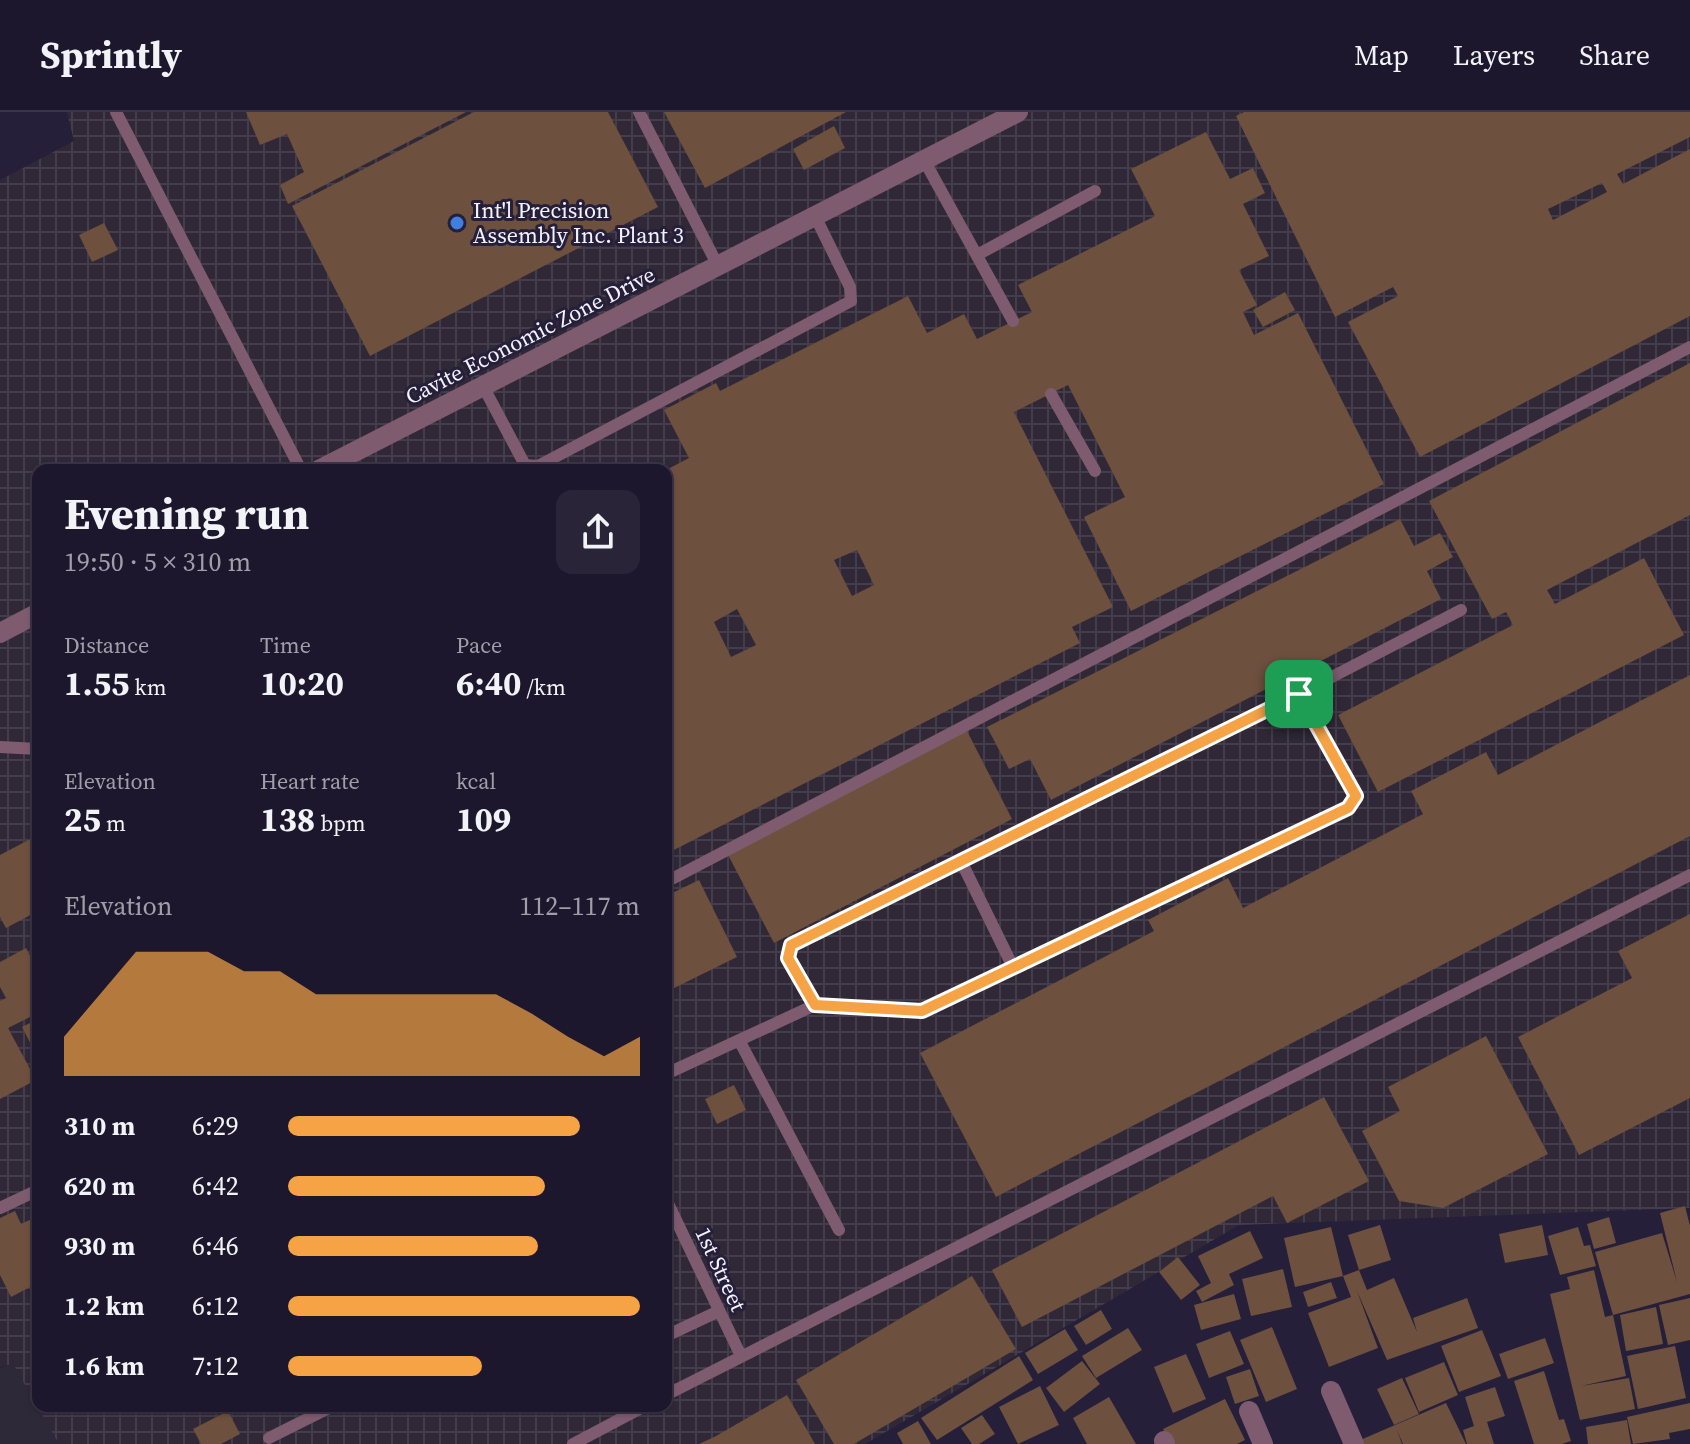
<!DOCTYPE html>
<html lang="en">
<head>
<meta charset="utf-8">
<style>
  body { margin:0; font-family:"Source Serif 4",serif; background:#292438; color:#f1f3f6; height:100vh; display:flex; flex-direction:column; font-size:30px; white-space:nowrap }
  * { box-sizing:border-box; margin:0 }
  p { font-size:26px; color:#a09fa9 }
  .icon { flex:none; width:44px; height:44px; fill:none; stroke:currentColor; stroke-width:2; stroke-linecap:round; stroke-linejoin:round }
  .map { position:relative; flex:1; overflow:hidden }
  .panel { position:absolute; left:32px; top:352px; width:640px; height:948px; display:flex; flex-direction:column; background:#1c172c; border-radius:16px; box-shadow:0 2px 6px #0004,0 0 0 2px #3a3648 }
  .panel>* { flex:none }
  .pin { position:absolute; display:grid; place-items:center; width:68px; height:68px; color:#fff; margin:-34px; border-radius:16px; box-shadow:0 4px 12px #0006 }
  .round { display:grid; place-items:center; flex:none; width:84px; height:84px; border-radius:16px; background:#292438 }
  .summary { display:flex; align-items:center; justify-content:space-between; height:136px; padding:0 32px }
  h1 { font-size:44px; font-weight:700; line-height:60px }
  .stats { display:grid; grid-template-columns:repeat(3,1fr); gap:12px; height:136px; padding:8px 32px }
  .stats div { display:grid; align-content:center }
  .stats b { font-size:34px; font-weight:700 }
  .stats small { font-size:22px; font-weight:400 }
  .stats p { font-size:22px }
  .chart { height:224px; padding:16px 32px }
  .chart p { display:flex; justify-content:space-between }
  .chart svg { width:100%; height:144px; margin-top:8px; fill:#f5a345; opacity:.7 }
  ul { padding:0 32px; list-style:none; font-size:26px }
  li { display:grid; grid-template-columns:128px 96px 1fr; align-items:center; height:60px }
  li i { height:20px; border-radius:10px; background:#f5a345 }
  header { display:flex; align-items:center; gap:48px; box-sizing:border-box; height:112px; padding:0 40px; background:#1c172c; border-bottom:2px solid #3a3648 }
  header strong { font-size:38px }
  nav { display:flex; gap:44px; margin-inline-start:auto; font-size:28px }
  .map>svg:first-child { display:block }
  .commercial { fill:#2d2939 }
  .industrial { fill:url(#industrial-grid); fill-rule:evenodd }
  .building { fill:#6e503e; fill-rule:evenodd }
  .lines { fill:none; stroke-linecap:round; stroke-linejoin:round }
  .service { stroke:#7f5b70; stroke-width:12 }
  .minor { stroke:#7f5b70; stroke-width:20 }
  .tertiary { stroke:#7f5b70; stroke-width:20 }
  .route-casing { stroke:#fff; stroke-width:16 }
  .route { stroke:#f5a345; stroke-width:10 }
  .shop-dot { fill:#3f7fe0; stroke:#251f3a; stroke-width:3 }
  .labels { text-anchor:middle; stroke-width:6; stroke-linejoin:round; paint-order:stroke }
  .poi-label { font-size:22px; fill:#f3f2fd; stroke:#251f3a; text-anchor:start }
  .street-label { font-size:22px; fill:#f3f2fd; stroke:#251f3a }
</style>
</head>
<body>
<header>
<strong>Sprintly</strong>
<nav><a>Map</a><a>Layers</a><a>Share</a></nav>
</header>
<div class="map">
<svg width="1690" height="1332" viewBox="0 0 1690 1332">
  <defs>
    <pattern id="industrial-grid" width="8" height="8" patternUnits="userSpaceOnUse" patternTransform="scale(2)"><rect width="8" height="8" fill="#302837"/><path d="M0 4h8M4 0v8" fill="none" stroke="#443d4b"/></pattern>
  </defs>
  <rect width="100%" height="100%" fill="#251f3a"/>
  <path class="commercial" d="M13,1252L38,1294L83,1332H0V1256Z"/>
  <path class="industrial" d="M67,0H1690V1096L1239,1113L865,1332H59L13,1252L0,1255V68L74,29ZM38,358H666V1294H38Z"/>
  <path class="building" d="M246,0H466L288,92L280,73L304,60L287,22L260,33Z
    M474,0H608L658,95L370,244L292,94Z
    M664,0H846L705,76Z
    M1244,0H1690V25L1617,62L1623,72L1690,37V204L1420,345L1348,210L1398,184L1393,175L1335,205L1236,4ZM1602,71L1607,80L1553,108L1548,97Z
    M834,14L845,36L804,58L793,37Z
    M1206,20L1230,67L1253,56L1265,81L1243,92L1269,144L1239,158L1257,193L1243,200L1254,223L1298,201L1384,372L1131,499L1084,405L1125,385L1068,273L1014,300L1113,495L1072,515L1080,531L666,742V358L689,346L664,298L716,271L720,279L908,184L927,221L964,202L977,227L1032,200L1018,173L1155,104L1131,57ZM857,438L874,473L852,484L834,448ZM737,497L756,533L731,545L714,510Z
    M104,111L118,138L92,150L79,123Z
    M1285,180L1295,198L1263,215L1253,198Z
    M1690,251V403L1547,478L1555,492L1644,446L1684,523L1378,680L1338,603L1513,513L1506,500L1492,507L1429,389Z
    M1400,407L1414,434L1440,421L1453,445L1427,459L1441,487L1051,688L1030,647L1009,657L987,615Z
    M1690,563V724L996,1085L920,941L1154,819L1148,808L1228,766L1243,796L1423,702L1411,679L1486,640L1498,663Z
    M966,617L1012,707L774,831L727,741Z
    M38,723V799L6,816L0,805V743Z
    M699,768L737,845L666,880V784Z
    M1690,802V986L1579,1043L1518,925L1632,866L1618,839Z
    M26,836L38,858V901L8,916L36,968L0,987V889L6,886L0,875V850Z
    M38,907V946L22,915Z
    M1486,924L1548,1042L1443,1096L1399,1089L1362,1019L1400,999L1388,975Z
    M734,973L746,998L717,1012L705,987Z
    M1324,985L1369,1069L1287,1111L1273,1084L1022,1215L992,1158Z
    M1685,1094L1690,1114V1182L1613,1203L1626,1264L1581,1274L1629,1266L1635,1297L1580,1308L1550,1182L1570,1177L1567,1165L1594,1158L1605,1205L1613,1203L1595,1140L1662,1121L1677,1170L1660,1101Z
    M15,1099L21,1112L36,1105L38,1110V1171L11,1185L0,1163V1106Z
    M1609,1105L1616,1131L1594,1137L1587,1112Z
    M1380,1113L1391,1148L1359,1158L1348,1123Z
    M1542,1113L1548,1143L1505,1151L1499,1122Z
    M1331,1115L1343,1164L1295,1175L1284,1126Z
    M1578,1115L1584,1134L1590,1133L1596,1154L1560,1163L1548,1124Z
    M1250,1119L1263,1146L1229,1162L1234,1173L1202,1190L1196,1179L1211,1171L1198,1144Z
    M1178,1145L1200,1173L1181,1188L1159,1160Z
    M1283,1157L1292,1195L1251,1204L1242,1167Z
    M1359,1158L1367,1178L1394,1166L1417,1220L1413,1206L1467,1186L1478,1216L1387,1248L1357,1179L1378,1236L1329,1255L1308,1201L1351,1185L1343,1164Z
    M972,1164L1016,1237L854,1332H834L796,1268Z
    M1331,1170L1337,1186L1308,1195L1303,1180Z
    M1234,1182L1241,1207L1201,1218L1194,1193Z
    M1690,1186V1228L1668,1233L1659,1193Z
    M1656,1195L1663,1232L1626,1239L1620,1203Z
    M1101,1198L1112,1217L1086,1233L1074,1214Z
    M1272,1215L1297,1277L1266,1290L1240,1228Z
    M1128,1216L1142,1238L1096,1266L1082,1244Z
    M1065,1217L1078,1238L1038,1262L1025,1241Z
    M1482,1218L1501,1264L1459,1280L1441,1234Z
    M1230,1219L1244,1252L1209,1266L1196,1232Z
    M1545,1226L1554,1251L1508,1267L1499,1242Z
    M1675,1234L1686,1286L1638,1297L1627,1244Z
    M1186,1242L1206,1287L1173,1301L1154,1255Z
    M1019,1244L1033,1268L937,1328L921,1306Z
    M1082,1249L1100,1272L1064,1300L1046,1276Z
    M1444,1250L1458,1283L1419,1300L1405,1266Z
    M1250,1257L1259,1284L1235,1292L1226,1265Z
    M1544,1259L1559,1308L1564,1307L1571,1329L1562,1332H1534L1514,1269Z
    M1402,1266L1419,1302L1394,1313L1377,1277Z
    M1040,1274L1059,1313L1018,1332L999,1295Z
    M1495,1275L1505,1304L1487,1310L1494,1332H1467L1463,1318L1474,1314L1465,1285Z
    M787,1283L815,1332H699L716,1324Z
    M1109,1285L1136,1332H1087L1073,1306Z
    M1225,1287L1245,1328L1237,1332H1170L1163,1317Z
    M1446,1291L1466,1332H1403L1397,1318L1402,1332H1359L1358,1329Z
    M1690,1291V1317L1669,1321L1670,1327L1633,1332L1627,1305Z
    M228,1299L240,1322L221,1332H201L193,1317Z
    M982,1303L995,1322L979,1332H972L961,1316Z
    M1627,1308L1631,1332H1588L1586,1315Z
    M918,1309L931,1332H903L897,1321Z"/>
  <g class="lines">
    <path class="service" d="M116,0L301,358
      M639,0L718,154
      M924,48L1013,209
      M977,143L1095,79
      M483,274L525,353L538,354L851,189L850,175L815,104
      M1051,282L1095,359
      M0,635L38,637
      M666,770L1690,235
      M1013,855L960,747L1299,582
      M815,893L788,846L791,833L960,747
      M739,928L839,1118
      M666,962L815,893L922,899L1348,696L1356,684L1299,582L1461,498
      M666,1087L741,1244
      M0,1096L38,1078
      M666,1224L719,1199
      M666,1283L1690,763
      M269,1326L333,1294
      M573,1332L645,1294"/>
    <path class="minor" d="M1331,1279L1354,1332
      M1249,1299L1263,1332
      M1164,1329L1165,1332"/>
    <path class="tertiary" d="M319,358L1018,0
      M0,521L38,501"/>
  </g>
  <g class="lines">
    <defs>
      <path id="route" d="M1299,582L1356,684L1348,696L922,899L815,893L788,846L791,833Z"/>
    </defs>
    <use href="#route" class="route-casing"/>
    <use href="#route" class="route"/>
  </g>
  <circle class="shop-dot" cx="457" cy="111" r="8"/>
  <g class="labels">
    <g class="poi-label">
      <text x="473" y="106">Int'l Precision<tspan x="473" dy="25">Assembly Inc. Plant 3</tspan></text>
    </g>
    <g class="street-label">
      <text transform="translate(530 223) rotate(-27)" y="8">Cavite Economic Zone Drive</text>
      <text transform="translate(721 1157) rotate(65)" y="8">1st Street</text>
    </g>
  </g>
</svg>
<div class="pin" style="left:1299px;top:582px;background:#1e9e55"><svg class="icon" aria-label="arrive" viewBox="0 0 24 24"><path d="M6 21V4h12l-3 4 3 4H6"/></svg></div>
<section class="panel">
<div class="summary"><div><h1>Evening run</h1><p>19:50 · 5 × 310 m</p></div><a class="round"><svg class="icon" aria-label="share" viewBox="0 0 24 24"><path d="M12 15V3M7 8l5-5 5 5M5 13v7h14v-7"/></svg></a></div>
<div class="stats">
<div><p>Distance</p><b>1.55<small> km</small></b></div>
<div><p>Time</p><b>10:20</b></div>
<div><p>Pace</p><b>6:40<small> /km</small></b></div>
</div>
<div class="stats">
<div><p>Elevation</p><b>25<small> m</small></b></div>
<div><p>Heart rate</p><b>138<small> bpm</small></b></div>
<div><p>kcal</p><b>109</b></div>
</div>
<div class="chart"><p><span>Elevation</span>112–117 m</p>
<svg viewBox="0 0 160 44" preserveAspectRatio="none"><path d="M0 44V32L10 19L20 6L30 6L40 6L50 12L60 12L70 19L80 19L90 19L100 19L110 19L120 19L130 25L140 32L150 38L160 32V44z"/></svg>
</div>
<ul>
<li><b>310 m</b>6:29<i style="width:83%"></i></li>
<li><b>620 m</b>6:42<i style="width:73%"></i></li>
<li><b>930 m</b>6:46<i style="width:71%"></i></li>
<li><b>1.2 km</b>6:12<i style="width:100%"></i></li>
<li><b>1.6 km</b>7:12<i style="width:55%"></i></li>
</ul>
</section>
</div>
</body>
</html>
